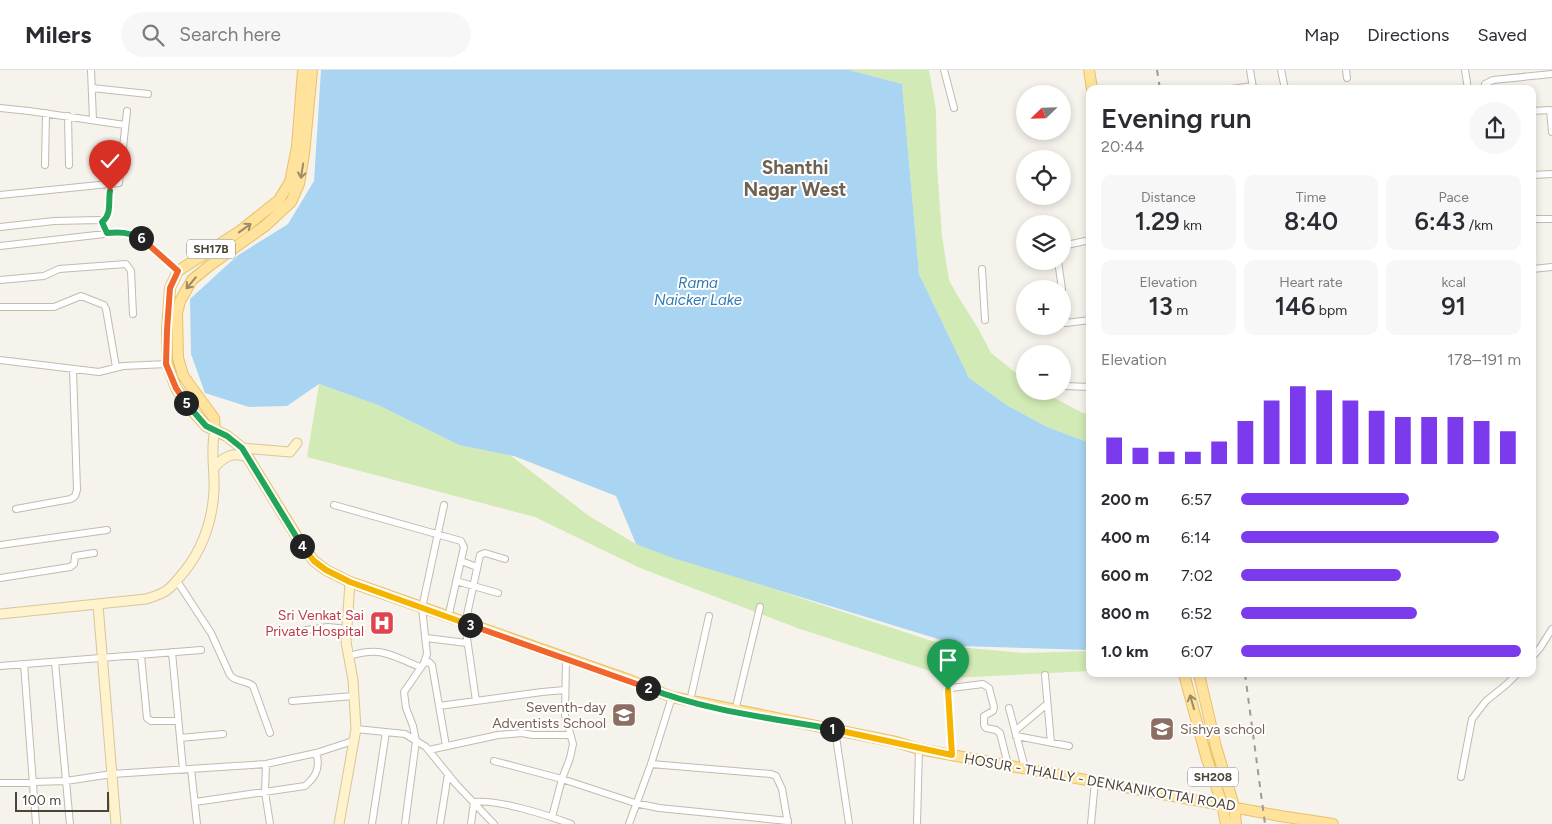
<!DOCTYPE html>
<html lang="en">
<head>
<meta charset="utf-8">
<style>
  body { margin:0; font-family:Figtree,sans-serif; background:#f7f7f7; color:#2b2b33; height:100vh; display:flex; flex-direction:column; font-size:19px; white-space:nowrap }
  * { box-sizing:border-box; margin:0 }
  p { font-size:16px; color:#7c7c81 }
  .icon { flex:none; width:28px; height:28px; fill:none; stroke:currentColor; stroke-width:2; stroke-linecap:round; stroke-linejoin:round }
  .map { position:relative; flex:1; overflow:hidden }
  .details { position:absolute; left:1086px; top:15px; width:450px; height:592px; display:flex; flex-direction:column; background:#fff; border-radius:10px; box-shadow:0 2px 8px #0003 }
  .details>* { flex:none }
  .needle { width:32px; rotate:247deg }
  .tools { position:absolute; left:1016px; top:15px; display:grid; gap:10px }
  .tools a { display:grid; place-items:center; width:55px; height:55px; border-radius:50%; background:#fff; box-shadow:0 2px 8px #0003; font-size:25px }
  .scale { position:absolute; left:15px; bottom:12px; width:94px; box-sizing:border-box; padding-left:5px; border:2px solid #4b4439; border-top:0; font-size:14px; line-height:18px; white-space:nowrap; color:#4b4439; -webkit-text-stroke:4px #fff; paint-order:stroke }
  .pin { position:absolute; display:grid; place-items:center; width:42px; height:42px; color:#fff; margin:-51px -21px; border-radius:50% 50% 50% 0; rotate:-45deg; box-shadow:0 0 5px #0007 }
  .pin .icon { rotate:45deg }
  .km { position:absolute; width:25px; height:25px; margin:-12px; border-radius:50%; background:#222; color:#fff; font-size:14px; line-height:25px; text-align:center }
  .round { display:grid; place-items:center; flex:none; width:52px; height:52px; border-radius:26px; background:#f7f7f7 }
  .headline { display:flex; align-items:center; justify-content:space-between; height:85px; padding:0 15px }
  h1 { font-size:28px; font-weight:600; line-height:38px }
  .figures { display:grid; grid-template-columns:repeat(3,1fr); gap:8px; height:85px; padding:5px 15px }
  .figures div { display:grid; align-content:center; border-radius:10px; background:#f7f7f7; text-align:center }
  .figures b { font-size:25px; font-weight:600 }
  .figures small { font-size:14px; font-weight:400 }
  .figures p { font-size:14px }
  .chart { height:140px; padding:10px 15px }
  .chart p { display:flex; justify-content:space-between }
  .chart svg { width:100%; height:90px; margin-top:5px; stroke:#7c3aed; stroke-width:6 }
  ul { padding:0 15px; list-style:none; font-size:16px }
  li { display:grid; grid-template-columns:80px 60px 1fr; align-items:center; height:38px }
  li i { height:12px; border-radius:6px; background:#7c3aed }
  header { display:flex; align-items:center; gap:30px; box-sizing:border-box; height:70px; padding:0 25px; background:#fff; border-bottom:1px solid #e1e1e2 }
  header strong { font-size:24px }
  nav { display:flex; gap:28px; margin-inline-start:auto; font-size:18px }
  .search { width:350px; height:45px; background:#f7f7f7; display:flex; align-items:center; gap:12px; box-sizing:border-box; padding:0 18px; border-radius:28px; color:#7c7c81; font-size:19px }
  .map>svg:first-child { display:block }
  .green { fill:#d2eab5 }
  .water { fill:#a9d4f2 }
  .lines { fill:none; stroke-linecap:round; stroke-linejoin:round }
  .street-casing { stroke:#c2bbae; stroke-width:8 }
  .secondary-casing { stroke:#d6c79b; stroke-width:11 }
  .primary-casing { stroke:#e6c16a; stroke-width:12 }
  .street { stroke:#fff; stroke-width:6 }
  .secondary { stroke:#fff3cd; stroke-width:9 }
  .primary { stroke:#ffe39c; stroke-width:10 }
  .rail { stroke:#9a9a9a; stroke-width:2; stroke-dasharray:6 6; stroke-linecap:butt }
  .oneway { stroke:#9c8c66 }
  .split-1-casing { stroke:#fff; stroke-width:10 }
  .split-2-casing { stroke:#fff; stroke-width:10 }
  .split-3-casing { stroke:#fff; stroke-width:10 }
  .split-4-casing { stroke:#fff; stroke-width:10 }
  .split-5-casing { stroke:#fff; stroke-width:10 }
  .split-6-casing { stroke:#fff; stroke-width:10 }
  .split-7-casing { stroke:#fff; stroke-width:10 }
  .split-1 { stroke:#f5b400; stroke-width:6 }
  .split-2 { stroke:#22a559; stroke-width:6 }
  .split-3 { stroke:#f0652b; stroke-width:6 }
  .split-4 { stroke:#f5b400; stroke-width:6 }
  .split-5 { stroke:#22a559; stroke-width:6 }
  .split-6 { stroke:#f0652b; stroke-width:6 }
  .split-7 { stroke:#22a559; stroke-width:6 }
  .labels { text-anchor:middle; stroke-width:4; stroke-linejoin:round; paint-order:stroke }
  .shield { fill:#fff; stroke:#817c74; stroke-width:1 }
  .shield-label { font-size:12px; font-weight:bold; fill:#4b4439 }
  .health-label { font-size:14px; fill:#be3a42; stroke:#fff; text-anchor:end }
  .education-label { font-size:14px; fill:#785e54; stroke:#fff; text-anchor:end }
  .street-label { font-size:14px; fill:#4b4439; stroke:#fff }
  .water-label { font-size:15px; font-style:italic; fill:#2e7ab2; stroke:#fff }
  .district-label { font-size:19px; font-weight:bold; fill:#6e6250; stroke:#fff }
</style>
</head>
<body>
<header>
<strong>Milers</strong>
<div class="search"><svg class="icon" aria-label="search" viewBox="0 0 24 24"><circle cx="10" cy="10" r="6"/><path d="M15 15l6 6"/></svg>Search here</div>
<nav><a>Map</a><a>Directions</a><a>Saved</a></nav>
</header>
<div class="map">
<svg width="1552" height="754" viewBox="0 0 1552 754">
  <rect width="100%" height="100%" fill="#f6f3ec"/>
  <path class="green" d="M849,0H929L936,40L937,96L942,166L949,210L956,223L979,260L991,283L1025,310V321H1041L1083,343L1090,345V373L1047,357L1008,336L969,308L919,204L902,14Z
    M319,314L378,335L459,375L510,385L589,446L636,474L947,576L1023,583L1090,581V601L952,608L800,559L640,498L535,447L307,387Z"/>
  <path class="water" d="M321,0H849L902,14L919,204L969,308L1008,336L1047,357L1090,373V580L961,576L670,487L636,474L616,426L514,386L459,375L378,335L319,314L287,336L249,337L205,323L191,284L190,229L237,186L288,154L314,111Z"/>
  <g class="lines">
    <defs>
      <path id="street" d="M91,0L93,50
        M944,0L954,38
        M1250,0L1253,18
        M1281,0L1285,19
        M1346,0L1347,8
        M1465,0L1468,19
        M92,18L148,24
        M1231,19L1253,16
        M1485,19V14L1493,10L1552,4
        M0,38L29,41L125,55
        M1532,41L1550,40L1552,62
        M68,46L69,95
        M45,95L46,43
        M1532,105L1552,104
        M0,125L119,113L127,41
        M1532,149H1552
        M102,152C112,144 108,132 110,121
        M0,157L54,151L100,150L104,154L107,163
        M0,176L122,162C145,165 161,186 178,201
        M1062,176L1090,170
        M1058,191L1062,219
        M982,199L985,250
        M1532,199L1552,197
        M0,210L44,206L59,199L126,194L131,201L133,244
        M1062,225L1066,253L1090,250
        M0,237H54L81,226L104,235L106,239L116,297
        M0,290L99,302L123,296L167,294
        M1065,316L1090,317
        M334,435L461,471L464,477L448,548
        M16,439L71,429L75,426L77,420L73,299
        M0,475L107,460
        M461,491L477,497
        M0,508L70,497L74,494L75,486L94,483
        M177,511L211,563L230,605C235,612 246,610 253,616L270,663
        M456,511L498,523
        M306,560L328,557L347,559
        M426,568L467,573
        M172,582L183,700
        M141,586L147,648L151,651H178
        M349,586C382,576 390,585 420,597
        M1532,587L1540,578L1552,559
        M55,592L70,754
        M424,593L429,592L432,595L446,676
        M24,594L36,754
        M0,596L201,580
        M1045,605L1051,673
        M292,631L354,626
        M476,631L465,554L480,485L485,483L505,489
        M690,631L709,546
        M439,636L542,622L565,620
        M1009,638L1025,698
        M735,641L760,537
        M356,659L405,664L426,677L456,714L494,754
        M835,660L849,754
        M1015,661L1047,634
        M1016,666L1069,676
        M180,668L223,664
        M429,680L498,665L522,663L533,665H570
        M952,685L948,620L951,618L983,614L989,618L994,637L993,641L984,646V655L986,658L996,660L1000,663L1008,695
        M494,691L562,709L635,733L659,738L788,751
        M266,694L265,722L270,754
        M651,694L771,704L776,706L782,719L788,754
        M191,699L197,754
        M1461,707L1472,649L1486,631L1507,614L1517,604
        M0,713L66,711L112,704L266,694L316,683L353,671
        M195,732L305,716C316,707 321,697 316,683
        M552,747L562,709L570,688L573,674L565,645L566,589
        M372,754L386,662
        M405,754L416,671L413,656L406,638L404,622L424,593L427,584L422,538L444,435
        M440,754L448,704
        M471,754L474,732C498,729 547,745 571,754
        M629,754L651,694L672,627
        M917,754L919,679
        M1091,754L1095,711"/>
      <path id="secondary" d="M242,378L290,382L297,373
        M214,398C224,386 234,381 249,388
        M98,535L116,754
        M0,544L146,529C152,527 159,525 164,522C170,519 174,514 178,509C200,485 212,454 214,421C215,401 210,379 215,360
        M339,754L356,659L353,610L346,572L350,512"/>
      <path id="primary" d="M303,0L297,77L290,112L279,130L240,161L178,201L170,218L167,260V294L176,318L189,337L206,356L227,366L242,378L302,475L314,491L326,500L350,512L632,611L672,627L896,672L919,679L1280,746L1333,754
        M1089,0L1092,19
        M215,360L214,348L189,314L183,305L178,288L177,243L180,231L192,210L209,196L265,156L291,132L299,114L304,84L312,0
        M1184,604L1206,686L1222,734L1226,754
        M1199,604L1216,677L1234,736L1236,754"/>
    </defs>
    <use href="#street" class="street-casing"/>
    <use href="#secondary" class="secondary-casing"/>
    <use href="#primary" class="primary-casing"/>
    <use href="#street" class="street"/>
    <use href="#secondary" class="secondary"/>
    <use href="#primary" class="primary"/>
    <path class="rail" d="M1157,0L1160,19
      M1245,604L1265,754"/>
  </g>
  <defs><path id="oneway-shaft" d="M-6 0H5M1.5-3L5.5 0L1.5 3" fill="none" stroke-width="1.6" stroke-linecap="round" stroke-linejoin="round" transform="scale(1.25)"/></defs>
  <g class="oneway">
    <use href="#oneway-shaft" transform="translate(302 101) rotate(99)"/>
    <use href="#oneway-shaft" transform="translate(245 158) rotate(-36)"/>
    <use href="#oneway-shaft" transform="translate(191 213) rotate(130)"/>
    <use href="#oneway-shaft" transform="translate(1192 632) rotate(-106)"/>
  </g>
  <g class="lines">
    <defs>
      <path id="split-1" d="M832,659L952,685L948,620"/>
      <path id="split-2" d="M648,618C706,641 771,648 832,659"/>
      <path id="split-3" d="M470,555L648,618"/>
      <path id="split-4" d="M302,476L314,491L326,500L350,512L470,555"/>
      <path id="split-5" d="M186,333L206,356L227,366L242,378L302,476"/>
      <path id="split-6" d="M141,168L178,201L170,218L167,260L166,294L176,318L186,333"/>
      <path id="split-7" d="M110,121C108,132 112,145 102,152L107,163C119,162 129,162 141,168"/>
    </defs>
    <use href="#split-1" class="split-1-casing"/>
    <use href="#split-2" class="split-2-casing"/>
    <use href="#split-3" class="split-3-casing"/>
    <use href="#split-4" class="split-4-casing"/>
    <use href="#split-5" class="split-5-casing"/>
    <use href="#split-6" class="split-6-casing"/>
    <use href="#split-7" class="split-7-casing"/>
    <use href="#split-1" class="split-1"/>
    <use href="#split-2" class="split-2"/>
    <use href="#split-3" class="split-3"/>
    <use href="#split-4" class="split-4"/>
    <use href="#split-5" class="split-5"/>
    <use href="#split-6" class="split-6"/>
    <use href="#split-7" class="split-7"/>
  </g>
  <defs>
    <symbol id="hospital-square" viewBox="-11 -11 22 22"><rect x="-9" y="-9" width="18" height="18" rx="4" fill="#e0444e" stroke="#fff"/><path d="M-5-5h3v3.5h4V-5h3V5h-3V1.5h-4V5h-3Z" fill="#fff"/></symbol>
    <symbol id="school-square" viewBox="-11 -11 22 22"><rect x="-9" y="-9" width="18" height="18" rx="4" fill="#8d6e63" stroke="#fff"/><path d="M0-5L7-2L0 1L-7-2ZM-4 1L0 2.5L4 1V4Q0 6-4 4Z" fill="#fff"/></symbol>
  </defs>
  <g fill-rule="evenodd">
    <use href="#hospital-square" x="368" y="539" width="28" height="28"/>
    <use href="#school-square" x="610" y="631" width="28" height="28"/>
    <use href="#school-square" x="1148" y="645" width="28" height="28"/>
  </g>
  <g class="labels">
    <g class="shield">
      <rect x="187" y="169.5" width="48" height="19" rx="4"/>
      <rect x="1188" y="697.5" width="50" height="19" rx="4"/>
    </g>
    <g class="shield-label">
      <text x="211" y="183">SH17B</text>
      <text x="1213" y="711">SH208</text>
    </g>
    <g class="health-label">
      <text x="364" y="550">Sri Venkat Sai<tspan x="364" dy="16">Private Hospital</tspan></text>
    </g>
    <g class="education-label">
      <text x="606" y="642">Seventh-day<tspan x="606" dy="16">Adventists School</tspan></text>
      <text x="1180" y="664" text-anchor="start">Sishya school</text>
    </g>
    <g class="street-label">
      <text transform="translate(1100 712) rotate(10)" y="5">HOSUR - THALLY - DENKANIKOTTAI ROAD</text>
    </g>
    <g class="water-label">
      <text x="698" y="218">Rama<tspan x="698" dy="17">Naicker Lake</tspan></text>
    </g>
    <g class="district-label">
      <text x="795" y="104">Shanthi<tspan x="795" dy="22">Nagar West</tspan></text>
    </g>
  </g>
</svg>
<div class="tools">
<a><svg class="needle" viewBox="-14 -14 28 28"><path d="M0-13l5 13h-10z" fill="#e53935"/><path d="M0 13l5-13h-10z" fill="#7c7c81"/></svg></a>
<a><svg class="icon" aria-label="locate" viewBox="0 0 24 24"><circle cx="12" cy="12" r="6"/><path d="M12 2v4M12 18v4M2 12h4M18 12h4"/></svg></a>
<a><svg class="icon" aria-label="layers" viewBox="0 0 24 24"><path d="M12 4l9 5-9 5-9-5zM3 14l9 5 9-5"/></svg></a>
<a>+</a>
<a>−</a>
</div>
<div class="scale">100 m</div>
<div class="pin" style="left:948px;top:620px;background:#1e9e55"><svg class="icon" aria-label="arrive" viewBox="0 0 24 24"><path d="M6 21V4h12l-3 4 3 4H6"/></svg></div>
<div class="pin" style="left:110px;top:121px;background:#d93025"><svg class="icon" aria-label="check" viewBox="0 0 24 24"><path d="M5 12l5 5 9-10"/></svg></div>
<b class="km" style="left:832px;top:659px">1</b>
<b class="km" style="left:648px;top:618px">2</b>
<b class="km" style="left:470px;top:555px">3</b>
<b class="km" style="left:302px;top:476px">4</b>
<b class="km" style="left:186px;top:333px">5</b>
<b class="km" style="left:141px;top:168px">6</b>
<section class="details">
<div class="headline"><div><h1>Evening run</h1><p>20:44</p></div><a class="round"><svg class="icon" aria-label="share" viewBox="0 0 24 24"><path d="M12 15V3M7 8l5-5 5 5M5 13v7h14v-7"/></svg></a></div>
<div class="figures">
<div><p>Distance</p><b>1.29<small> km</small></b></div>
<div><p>Time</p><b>8:40</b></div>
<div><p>Pace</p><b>6:43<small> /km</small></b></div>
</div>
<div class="figures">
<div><p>Elevation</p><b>13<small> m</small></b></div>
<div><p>Heart rate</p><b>146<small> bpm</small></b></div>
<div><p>kcal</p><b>91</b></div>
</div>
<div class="chart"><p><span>Elevation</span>178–191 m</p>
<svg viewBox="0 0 160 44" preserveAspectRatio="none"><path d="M5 44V31M15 44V36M25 44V38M35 44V38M45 44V33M55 44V23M65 44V13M75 44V6M85 44V8M95 44V13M105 44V18M115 44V21M125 44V21M135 44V21M145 44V23M155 44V28"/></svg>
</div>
<ul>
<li><b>200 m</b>6:57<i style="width:60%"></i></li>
<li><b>400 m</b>6:14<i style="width:92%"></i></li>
<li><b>600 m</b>7:02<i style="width:57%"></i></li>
<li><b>800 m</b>6:52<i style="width:63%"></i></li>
<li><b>1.0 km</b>6:07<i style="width:100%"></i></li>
</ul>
</section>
</div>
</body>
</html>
